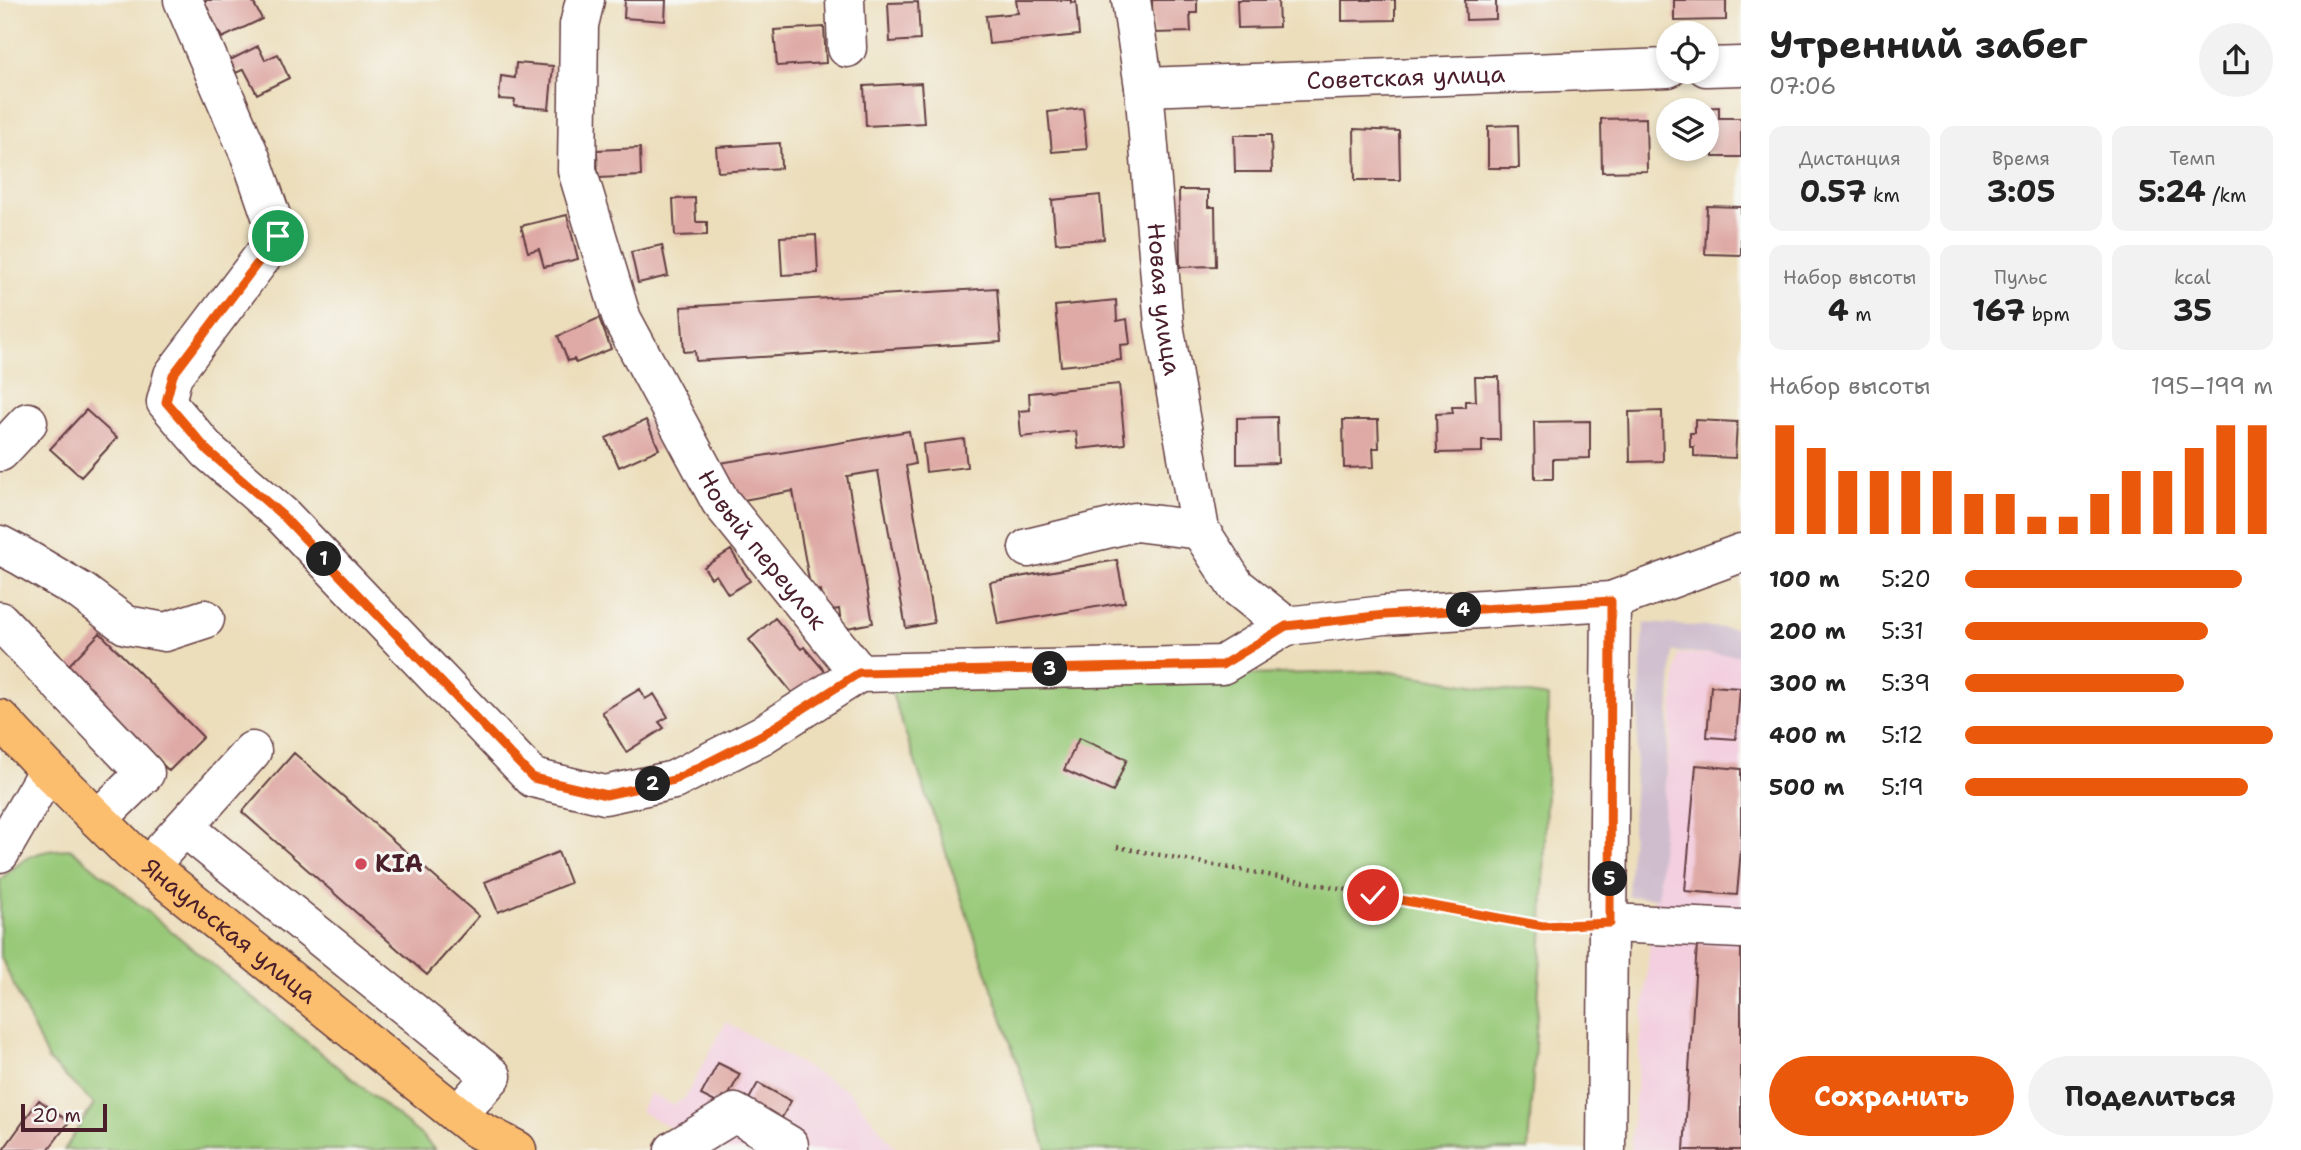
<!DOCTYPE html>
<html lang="ru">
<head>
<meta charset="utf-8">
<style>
  body { margin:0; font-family:"Shantell Sans",sans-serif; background:#f2f2f2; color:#222; height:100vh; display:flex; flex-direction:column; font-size:26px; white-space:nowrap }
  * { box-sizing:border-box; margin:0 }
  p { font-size:23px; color:#767676 }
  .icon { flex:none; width:38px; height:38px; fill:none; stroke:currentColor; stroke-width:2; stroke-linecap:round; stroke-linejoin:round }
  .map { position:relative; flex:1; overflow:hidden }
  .sheet { display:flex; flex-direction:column; background:#fff; width:560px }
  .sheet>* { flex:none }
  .buttons { position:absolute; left:1656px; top:21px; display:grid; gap:14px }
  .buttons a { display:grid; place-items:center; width:63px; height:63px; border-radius:50%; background:#fff; box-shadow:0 4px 10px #0003; font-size:35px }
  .scale { position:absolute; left:21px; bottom:18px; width:86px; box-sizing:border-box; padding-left:7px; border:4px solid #4a1f2b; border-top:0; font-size:19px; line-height:24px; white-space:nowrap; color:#4a1f2b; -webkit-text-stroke:5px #f6f6f2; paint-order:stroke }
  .pin { position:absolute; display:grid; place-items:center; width:60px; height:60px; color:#fff; margin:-30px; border:4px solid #fff; border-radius:50%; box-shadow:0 2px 7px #0007 }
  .km { position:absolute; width:35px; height:35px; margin:-18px; border-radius:50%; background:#222; color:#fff; font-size:19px; line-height:35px; text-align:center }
  .round { display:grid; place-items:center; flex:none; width:74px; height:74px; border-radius:37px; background:#f2f2f2 }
  .overview { display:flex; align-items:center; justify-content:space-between; height:119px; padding:0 28px }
  h1 { font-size:38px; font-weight:700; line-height:52px }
  .stats { display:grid; grid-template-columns:repeat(3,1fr); gap:10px; height:119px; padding:7px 28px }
  .stats div { display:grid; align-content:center; border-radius:14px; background:#f2f2f2; text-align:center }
  .stats b { font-size:30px; font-weight:700 }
  .stats small { font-size:19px; font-weight:400 }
  .stats p { font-size:19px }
  .chart { height:196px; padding:14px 28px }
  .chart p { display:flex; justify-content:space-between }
  .chart svg { width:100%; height:126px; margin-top:7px; stroke:#ea580c; stroke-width:6 }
  .action { display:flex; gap:14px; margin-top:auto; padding:14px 28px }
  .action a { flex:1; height:80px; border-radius:42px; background:#ea580c; color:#fff; font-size:28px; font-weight:700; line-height:80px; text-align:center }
  .action a+a { background:#f2f2f2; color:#222 }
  ul { padding:0 28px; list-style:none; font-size:23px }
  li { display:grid; grid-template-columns:112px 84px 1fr; align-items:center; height:52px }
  li i { height:18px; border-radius:9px; background:#ea580c }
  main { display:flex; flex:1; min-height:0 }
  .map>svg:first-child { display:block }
  .built { fill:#f3cfdf }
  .industrial { fill:#cfbdce }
  .green { fill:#98c978; stroke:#717452; stroke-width:2 }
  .building { fill:#dfaaa6 }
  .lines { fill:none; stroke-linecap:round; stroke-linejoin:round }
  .minor-casing { stroke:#623c41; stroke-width:41 }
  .major-casing { stroke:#623c41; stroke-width:41 }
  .path { stroke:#623c41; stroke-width:4.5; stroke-dasharray:2 5; stroke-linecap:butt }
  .minor { stroke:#fff; stroke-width:38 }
  .major { stroke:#fbbd6e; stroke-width:38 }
  .route-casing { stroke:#fff; stroke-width:14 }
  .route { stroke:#ea580c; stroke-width:9 }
  .poi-dot { fill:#d1495b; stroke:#f6f6f2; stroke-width:2.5 }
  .labels { text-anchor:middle; stroke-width:6; stroke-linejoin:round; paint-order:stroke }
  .street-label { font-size:24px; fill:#4a1f2b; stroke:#f6f6f2 }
  .poi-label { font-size:24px; font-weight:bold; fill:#4a1f2b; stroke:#f6f6f2; text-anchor:start }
</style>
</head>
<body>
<main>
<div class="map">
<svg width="1741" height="1150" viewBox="0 0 1741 1150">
  <rect width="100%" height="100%" fill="#f6f6f2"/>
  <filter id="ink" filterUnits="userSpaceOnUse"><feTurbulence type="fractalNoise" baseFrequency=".0143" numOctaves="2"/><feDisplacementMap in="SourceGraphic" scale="14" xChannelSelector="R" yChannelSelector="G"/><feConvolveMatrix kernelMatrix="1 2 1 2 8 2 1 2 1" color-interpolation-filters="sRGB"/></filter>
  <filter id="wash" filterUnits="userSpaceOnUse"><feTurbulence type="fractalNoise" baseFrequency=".00686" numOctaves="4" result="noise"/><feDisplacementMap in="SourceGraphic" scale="28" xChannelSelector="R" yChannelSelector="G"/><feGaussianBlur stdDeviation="1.57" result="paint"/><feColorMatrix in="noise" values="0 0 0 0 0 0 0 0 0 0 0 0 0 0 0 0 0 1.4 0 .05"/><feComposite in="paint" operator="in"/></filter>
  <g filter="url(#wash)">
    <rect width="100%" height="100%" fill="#ecdebb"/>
    <path class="built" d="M1678,654H1741V1150H1630Z
      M726,1022L850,1092L897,1150H711L640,1111L650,1093L673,1105L685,1098Z"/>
    <path class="industrial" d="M1644,623L1741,629V655L1673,652L1658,898L1628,896Z"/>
    <path class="green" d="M1384,671L1548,697L1543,926L1528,1150H1047L889,685Z
      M71,849L422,1136L435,1150H64L94,1104L48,1060L0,955V880C26,856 35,850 71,849Z"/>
    <g id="blocks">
      <path class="building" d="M203,0H252L262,19L222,38Z
        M625,0H666L665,21L624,18Z
        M1016,0H1071V3L1076,2L1079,35L989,44L986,16L1018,13Z
        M1152,0H1197V13H1190L1191,32L1153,33Z
        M1237,0H1278L1279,27L1238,28Z
        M1342,0H1395V20L1342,21Z
        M1465,0H1496V19L1466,20Z
        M1674,0H1726V20L1674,21Z
        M918,2L920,40L890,42L888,3Z
        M824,27L826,63L777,66L774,30Z
        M258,46L265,60L278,54L289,78L257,94L244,69L236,73L230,60Z
        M516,63L553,66L549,109L514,106L515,100L499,99L501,76L515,78Z
        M921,83L924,123L866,126L864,86Z
        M1719,107V118H1741V157H1713V152H1696V149H1706V110H1696V108Z
        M1083,108L1087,149L1052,152L1048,112Z
        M1646,118L1647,171L1602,172L1601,119Z
        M1518,125L1519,168H1488V126Z
        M1354,129L1399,131L1400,180H1355Z
        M1234,135H1271L1272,172H1235Z
        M780,143L781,168L718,172L716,147Z
        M640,148L641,176L598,178L597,150Z
        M1179,190H1208V207H1215L1216,266L1180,267Z
        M1100,195L1104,239L1056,243L1052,200Z
        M695,198L696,222H707V235L675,236L673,199Z
        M1707,206L1741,207V255L1705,254Z
        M567,215L578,259L544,267L539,249L528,252L521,226Z
        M816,235L818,273L782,275L780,237Z
        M662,245L668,276L638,283L631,252Z
        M997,288L1001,342L696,361L695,351L684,352L681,307Z
        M1116,300L1117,321L1127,319L1130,344L1120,345L1121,360L1061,366L1055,306Z
        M599,318L611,349L576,363L574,359L568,361L558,336Z
        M1475,377H1499L1500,440H1482V452L1437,453L1436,414L1453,413L1452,407H1465V401H1476Z
        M1119,384L1125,444L1078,449L1076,431L1021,437L1019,411L1030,410L1029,393Z
        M86,410L117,438L81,477L50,449Z
        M1662,411L1663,461L1630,462L1629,412Z
        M1277,417L1278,463L1237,464V418Z
        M646,420L659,449L619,467L606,438Z
        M1343,420H1378L1379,448H1373L1374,467L1344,468Z
        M1695,420L1737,422L1735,458L1694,456V447H1690V433H1695Z
        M1590,421V458L1553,459V479H1535L1534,422Z
        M909,431L915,464L906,466L934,623L906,628L878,471L847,476L873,623L842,629L839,609L823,612L820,590L811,591L793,491L727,503L720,463Z
        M964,439L967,467L926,472L923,444Z
        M731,550L750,581L728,594L716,575L711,578L704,567Z
        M1117,560L1125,602L998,624L990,582Z
        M775,618L801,649L804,647L828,675L798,700L749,640Z
        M100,633L203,737L169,771L67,667Z
        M1711,686L1740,688L1736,739L1707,737Z
        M640,689L645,699L654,694L668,717L659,722L664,728L626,752L602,712Z
        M1079,738L1127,759L1113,792L1064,770Z
        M294,753L479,916L427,975L242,812Z
        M1696,765L1741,769V849L1737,895L1685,891Z
        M558,852L570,883L498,912L485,882Z
        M1697,944L1741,947V1150H1684Z
        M718,1063L740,1074L723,1106L701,1095Z
        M758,1083L791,1101L767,1145L734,1126Z
        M39,1100L69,1122L48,1150H3Z"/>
    </g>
  </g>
  <g filter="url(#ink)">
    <use href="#blocks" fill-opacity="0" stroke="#623c41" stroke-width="2"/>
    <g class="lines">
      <defs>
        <g id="minor">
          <path d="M183,0L251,158L278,236L173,375L166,402L208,451L283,516L533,778L605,795L674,780L762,735L859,673"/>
          <path id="s1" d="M585,0L579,25L577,170L622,319L720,501L859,673L1222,665L1286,626"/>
          <path d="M845,0L847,48"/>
          <path id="s2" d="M1131,0L1144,87L1164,325L1200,530L1236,586L1286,626L1385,615L1611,601L1741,553"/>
          <path d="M1706,67L1741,66"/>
          <path id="s3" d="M1144,87L1668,68"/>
          <path d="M0,452L28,422"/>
          <path d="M0,545L21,556L82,592L126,625L165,632L205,619"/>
          <path d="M1028,548L1135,522L1200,530"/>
          <path d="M0,621L145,773L98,819"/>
          <path d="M184,827L492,1076L458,1115"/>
          <path d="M0,853L48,770"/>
          <path d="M149,866L252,751"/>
          <path d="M1610,923L1741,929"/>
          <path d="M674,1150L735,1113L789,1145V1150"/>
          <path d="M1606,1150L1611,601"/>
        </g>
        <g id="major">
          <path id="s4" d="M0,719L48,770L131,852L473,1127L517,1150"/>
        </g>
      </defs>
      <use href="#minor" class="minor-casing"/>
      <use href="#major" class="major-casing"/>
      <path class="path" d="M1117,847L1543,926L1575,925"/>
      <use href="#minor" class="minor"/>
      <use href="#major" class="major"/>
    </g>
  </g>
  <g class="lines" filter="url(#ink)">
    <defs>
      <path id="route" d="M278,236L173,375L166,402L208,451L283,516L533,778L606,795L674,780L762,735L859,673L1222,665L1286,626L1385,615L1611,601L1610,923L1543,926L1373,895"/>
    </defs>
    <use href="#route" class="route-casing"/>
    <use href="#route" class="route"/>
  </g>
  <circle class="poi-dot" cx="361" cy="864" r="7"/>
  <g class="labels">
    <g class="street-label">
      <text dy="8" stroke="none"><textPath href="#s3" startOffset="262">Советская улица</textPath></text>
      <text dy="8" stroke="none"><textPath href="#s2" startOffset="301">Новая улица</textPath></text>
      <text dy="8" stroke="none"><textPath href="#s1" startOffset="597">Новый переулок</textPath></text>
      <text dy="8" stroke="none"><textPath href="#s4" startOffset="313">Янаульская улица</textPath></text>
    </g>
    <g class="poi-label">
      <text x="375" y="872">KIA</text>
    </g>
  </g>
</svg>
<div class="buttons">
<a><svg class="icon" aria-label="locate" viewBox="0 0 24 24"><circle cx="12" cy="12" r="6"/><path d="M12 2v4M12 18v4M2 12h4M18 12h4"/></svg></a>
<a><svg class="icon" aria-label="layers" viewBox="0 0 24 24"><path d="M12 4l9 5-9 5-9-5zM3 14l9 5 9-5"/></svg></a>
</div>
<div class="scale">20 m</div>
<div class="pin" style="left:278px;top:236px;background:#1e9e55"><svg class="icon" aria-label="arrive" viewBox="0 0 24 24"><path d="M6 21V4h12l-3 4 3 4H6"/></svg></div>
<div class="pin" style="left:1373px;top:895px;background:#d93025"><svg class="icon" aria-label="check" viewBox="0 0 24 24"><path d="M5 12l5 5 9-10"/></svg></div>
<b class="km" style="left:324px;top:559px">1</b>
<b class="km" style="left:653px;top:784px">2</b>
<b class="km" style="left:1050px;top:669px">3</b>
<b class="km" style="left:1464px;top:610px">4</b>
<b class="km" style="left:1610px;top:879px">5</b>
</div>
<section class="sheet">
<div class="overview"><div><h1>Утренний забег</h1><p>07:06</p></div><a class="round"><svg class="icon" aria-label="share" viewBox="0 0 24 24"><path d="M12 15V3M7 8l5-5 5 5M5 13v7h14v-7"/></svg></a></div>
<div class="stats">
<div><p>Дистанция</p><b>0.57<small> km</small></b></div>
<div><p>Время</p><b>3:05</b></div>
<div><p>Темп</p><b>5:24<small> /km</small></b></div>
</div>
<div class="stats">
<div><p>Набор высоты</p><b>4<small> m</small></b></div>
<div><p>Пульс</p><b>167<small> bpm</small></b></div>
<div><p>kcal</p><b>35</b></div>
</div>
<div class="chart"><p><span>Набор высоты</span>195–199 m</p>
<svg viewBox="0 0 160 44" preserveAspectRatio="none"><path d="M5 44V6M15 44V14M25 44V22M35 44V22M45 44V22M55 44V22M65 44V30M75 44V30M85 44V38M95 44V38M105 44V30M115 44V22M125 44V22M135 44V14M145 44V6M155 44V6"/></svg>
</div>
<ul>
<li><b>100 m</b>5:20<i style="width:90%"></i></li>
<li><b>200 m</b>5:31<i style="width:79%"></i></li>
<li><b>300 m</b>5:39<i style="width:71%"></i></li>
<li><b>400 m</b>5:12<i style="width:100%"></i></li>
<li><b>500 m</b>5:19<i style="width:92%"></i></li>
</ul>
<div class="action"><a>Сохранить</a><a>Поделиться</a></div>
</section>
</main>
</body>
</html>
